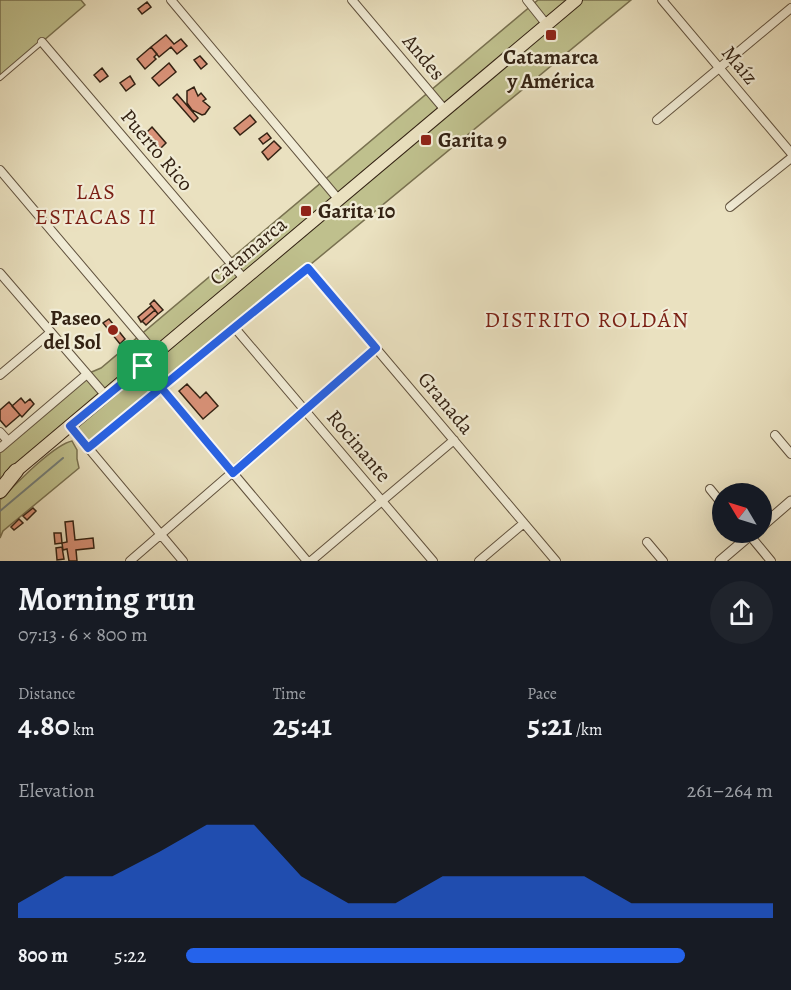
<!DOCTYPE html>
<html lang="en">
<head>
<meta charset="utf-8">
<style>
  body { margin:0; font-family:Alegreya,serif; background:#20242c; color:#f1f3f6; height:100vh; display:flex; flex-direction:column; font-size:22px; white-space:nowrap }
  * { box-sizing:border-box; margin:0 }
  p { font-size:20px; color:#9ea1a6 }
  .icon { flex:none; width:33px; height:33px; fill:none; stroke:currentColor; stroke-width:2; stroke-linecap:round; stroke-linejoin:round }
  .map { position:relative; height:561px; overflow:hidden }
  .sheet { display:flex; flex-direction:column; background:#171b24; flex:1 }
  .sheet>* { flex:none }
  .needle { width:39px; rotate:308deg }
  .buttons { position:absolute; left:712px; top:483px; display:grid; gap:12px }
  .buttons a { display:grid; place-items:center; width:60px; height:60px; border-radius:50%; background:#171b24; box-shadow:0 6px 24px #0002; font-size:30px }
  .pin { position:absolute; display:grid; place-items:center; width:51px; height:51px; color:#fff; margin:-26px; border-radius:12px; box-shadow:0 3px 9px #0006 }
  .round { display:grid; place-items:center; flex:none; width:63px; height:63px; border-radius:32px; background:#20242c }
  .head { display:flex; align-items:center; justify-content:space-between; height:102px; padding:0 18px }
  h1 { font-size:33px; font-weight:700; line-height:45px }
  .figures { display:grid; grid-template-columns:repeat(3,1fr); gap:9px; height:102px; padding:6px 18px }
  .figures div { display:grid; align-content:center }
  .figures b { font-size:30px; font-weight:700 }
  .figures small { font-size:16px; font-weight:400 }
  .figures p { font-size:16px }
  .chart { height:168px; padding:12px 18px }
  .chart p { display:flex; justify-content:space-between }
  .chart svg { width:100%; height:108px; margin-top:6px; fill:#2563eb; opacity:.7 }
  ul { padding:0 18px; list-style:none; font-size:20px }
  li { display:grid; grid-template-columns:96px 72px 1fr; align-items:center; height:45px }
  li i { height:15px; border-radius:8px; background:#2563eb }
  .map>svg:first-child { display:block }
  .green { fill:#bfc08d; stroke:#797150; stroke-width:1.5 }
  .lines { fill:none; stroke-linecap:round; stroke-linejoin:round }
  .stream { stroke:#737e79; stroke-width:2 }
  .building { fill:#d89177; stroke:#332213; stroke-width:1.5 }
  .service-casing { stroke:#61523e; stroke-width:6 }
  .minor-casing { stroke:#61523e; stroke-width:10 }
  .tertiary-casing { stroke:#61523e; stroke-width:11 }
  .primary-casing { stroke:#332213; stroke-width:14 }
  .trunk-casing { stroke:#332213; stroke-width:16 }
  .service { stroke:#f1ecd6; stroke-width:4 }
  .minor { stroke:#f1ecd6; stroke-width:8 }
  .tertiary { stroke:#f1ecd6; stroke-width:9 }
  .primary { stroke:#eae1c0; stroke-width:12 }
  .trunk { stroke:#eae1c0; stroke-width:14 }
  .route-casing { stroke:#fff; stroke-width:12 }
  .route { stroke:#2563eb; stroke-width:8 }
  .poi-dot { fill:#8f2418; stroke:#f1ecd6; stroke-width:2 }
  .labels { text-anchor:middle; stroke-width:4.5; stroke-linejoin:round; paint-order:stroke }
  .street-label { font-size:21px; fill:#332213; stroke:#f1ecd6 }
  .poi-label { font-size:21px; font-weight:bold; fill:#332213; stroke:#f1ecd6; text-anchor:start }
  .neighbourhood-label { font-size:22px; letter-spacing:1.5px; fill:#7a1f14; stroke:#f1ecd6 }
</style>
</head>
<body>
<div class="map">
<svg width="791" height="561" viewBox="0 0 791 561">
  <rect width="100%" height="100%" fill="#eae1c0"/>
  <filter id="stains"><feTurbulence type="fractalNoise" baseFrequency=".00333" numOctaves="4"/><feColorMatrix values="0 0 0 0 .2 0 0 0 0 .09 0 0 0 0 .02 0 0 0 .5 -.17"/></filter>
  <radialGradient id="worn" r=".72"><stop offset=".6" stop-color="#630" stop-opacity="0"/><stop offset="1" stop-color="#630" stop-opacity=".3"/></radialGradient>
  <path class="green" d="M0,0H81L85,5L0,78Z
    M538,0H631L88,448L70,426L0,483V448L87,374L101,368Z
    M72,441L77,450V459L79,468L3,531L0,538V500C14,486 53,445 72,441Z"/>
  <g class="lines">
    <path class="stream" d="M0,511L63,458"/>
  </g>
  <path class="building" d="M147,2L151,7L142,14L138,9Z
    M166,35L174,44L181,39L187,46L177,54L171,47L159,57L151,47Z
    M151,47L157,54L154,57L156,59L145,69L137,59Z
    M200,56L207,64L201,69L194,60Z
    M169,63L176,72L159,86L152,78Z
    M102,68L108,76L100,82L94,75Z
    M130,76L135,84L126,91L120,83Z
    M194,87L198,96L201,93L206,99L203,101L210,107L205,114L202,115L192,110L187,103V91Z
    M177,94L198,118L194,122L173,98Z
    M250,115L256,122L240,135L234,128Z
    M152,127L166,143L159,150L145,134Z
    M267,133L271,138L263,144L259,139Z
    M274,141L281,148L268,160L262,152Z
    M154,300L163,310L158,314L150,304Z
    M151,306L155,310L141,322L138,317Z
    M155,310L158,314L146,325L142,321Z
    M109,319L125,339L120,344L103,323Z
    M187,384L200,398L206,392L218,406L203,419L179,391Z
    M21,398L25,403L30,399L34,404L22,417L12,406Z
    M9,402L20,415L6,427L0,420V410Z
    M33,508L36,511L27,520L23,516Z
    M19,519L23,523L14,530L11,527Z
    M73,521L75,540L93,538L94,548L76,550L77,561H69L67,549L63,550L62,543L67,542L65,522Z
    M54,533H61L62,543L55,544Z
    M62,547L64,559L57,560L56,548Z"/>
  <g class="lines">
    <defs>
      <path id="service" d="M0,78L42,42"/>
      <path id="minor" d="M171,0L339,200
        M352,0L445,110
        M527,0L547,25
        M662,0L791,153
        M42,42L245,280
        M657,120L791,8
        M0,170L156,354
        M730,207L791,158
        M0,273L106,396
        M234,327L433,561
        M143,366L307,561
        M0,375L51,332
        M70,426L183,561
        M0,432L8,441
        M775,435L791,454
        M0,448L87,374
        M88,448L308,268L556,561
        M710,489L723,505
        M747,532L771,561
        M647,542L663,561
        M130,561L376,348
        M311,561L454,440
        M479,561L524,523"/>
      <path id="tertiary" d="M762,526L791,501
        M720,561L754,532"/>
      <path id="primary" d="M10,476L576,0"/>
      <path id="trunk" d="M0,491L16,471"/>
    </defs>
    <use href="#service" class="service-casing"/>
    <use href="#minor" class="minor-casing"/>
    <use href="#tertiary" class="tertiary-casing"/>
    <use href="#primary" class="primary-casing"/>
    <use href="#trunk" class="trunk-casing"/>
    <use href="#service" class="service"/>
    <use href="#minor" class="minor"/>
    <use href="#tertiary" class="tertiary"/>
    <use href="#primary" class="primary"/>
    <use href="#trunk" class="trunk"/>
  </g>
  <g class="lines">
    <defs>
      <path id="route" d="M143,366L70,426L88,448C161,388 234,327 308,268L376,348L233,473L143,366"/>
    </defs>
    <use href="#route" class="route-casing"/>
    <use href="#route" class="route"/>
  </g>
  <g class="poi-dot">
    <rect x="545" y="29" width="12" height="12" rx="3"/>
    <rect x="420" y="134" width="12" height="12" rx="3"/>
    <rect x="300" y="205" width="12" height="12" rx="3"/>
    <circle cx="113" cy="330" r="6"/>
  </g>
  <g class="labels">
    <g class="street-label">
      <text transform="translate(424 57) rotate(50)" y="7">Andes</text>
      <text transform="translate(740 65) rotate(50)" y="7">Maíz</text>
      <text transform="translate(157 150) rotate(50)" y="7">Puerto Rico</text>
      <text transform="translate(248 251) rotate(-40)" y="7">Catamarca</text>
      <text transform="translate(446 403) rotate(50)" y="7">Granada</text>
      <text transform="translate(359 446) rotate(50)" y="7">Rocinante</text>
    </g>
    <g class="poi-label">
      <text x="551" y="64" text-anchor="middle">Catamarca<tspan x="551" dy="24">y América</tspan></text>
      <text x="438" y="147">Garita 9</text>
      <text x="318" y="218">Garita 10</text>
      <text x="101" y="325" text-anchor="end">Paseo<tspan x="101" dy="24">del Sol</tspan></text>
    </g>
    <g class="neighbourhood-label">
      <text x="96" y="199">LAS<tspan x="96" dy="25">ESTACAS II</tspan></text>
      <text x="587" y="327">DISTRITO ROLDÁN</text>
    </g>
  </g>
  <rect width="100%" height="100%" filter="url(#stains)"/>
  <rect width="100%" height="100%" fill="url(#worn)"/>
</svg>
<div class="buttons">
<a><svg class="needle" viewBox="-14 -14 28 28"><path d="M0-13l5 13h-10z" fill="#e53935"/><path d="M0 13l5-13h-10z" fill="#9ea1a6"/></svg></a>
</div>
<div class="pin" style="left:143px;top:366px;background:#1e9e55"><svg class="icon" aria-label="arrive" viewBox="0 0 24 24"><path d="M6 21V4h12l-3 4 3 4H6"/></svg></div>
</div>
<section class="sheet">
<div class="head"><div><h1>Morning run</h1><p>07:13 · 6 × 800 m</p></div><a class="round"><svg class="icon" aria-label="share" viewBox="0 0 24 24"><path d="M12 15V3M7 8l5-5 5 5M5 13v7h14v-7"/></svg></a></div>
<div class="figures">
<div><p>Distance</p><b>4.80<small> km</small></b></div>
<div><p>Time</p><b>25:41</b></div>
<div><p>Pace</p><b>5:21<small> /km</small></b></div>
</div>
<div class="chart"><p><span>Elevation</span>261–264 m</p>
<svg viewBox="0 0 160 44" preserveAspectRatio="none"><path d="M0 44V38L10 27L20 27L30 17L40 6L50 6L60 27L70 38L80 38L90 27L100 27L110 27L120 27L130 38L140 38L150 38L160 38V44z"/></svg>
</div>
<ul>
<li><b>800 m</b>5:22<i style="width:85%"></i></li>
</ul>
</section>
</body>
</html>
